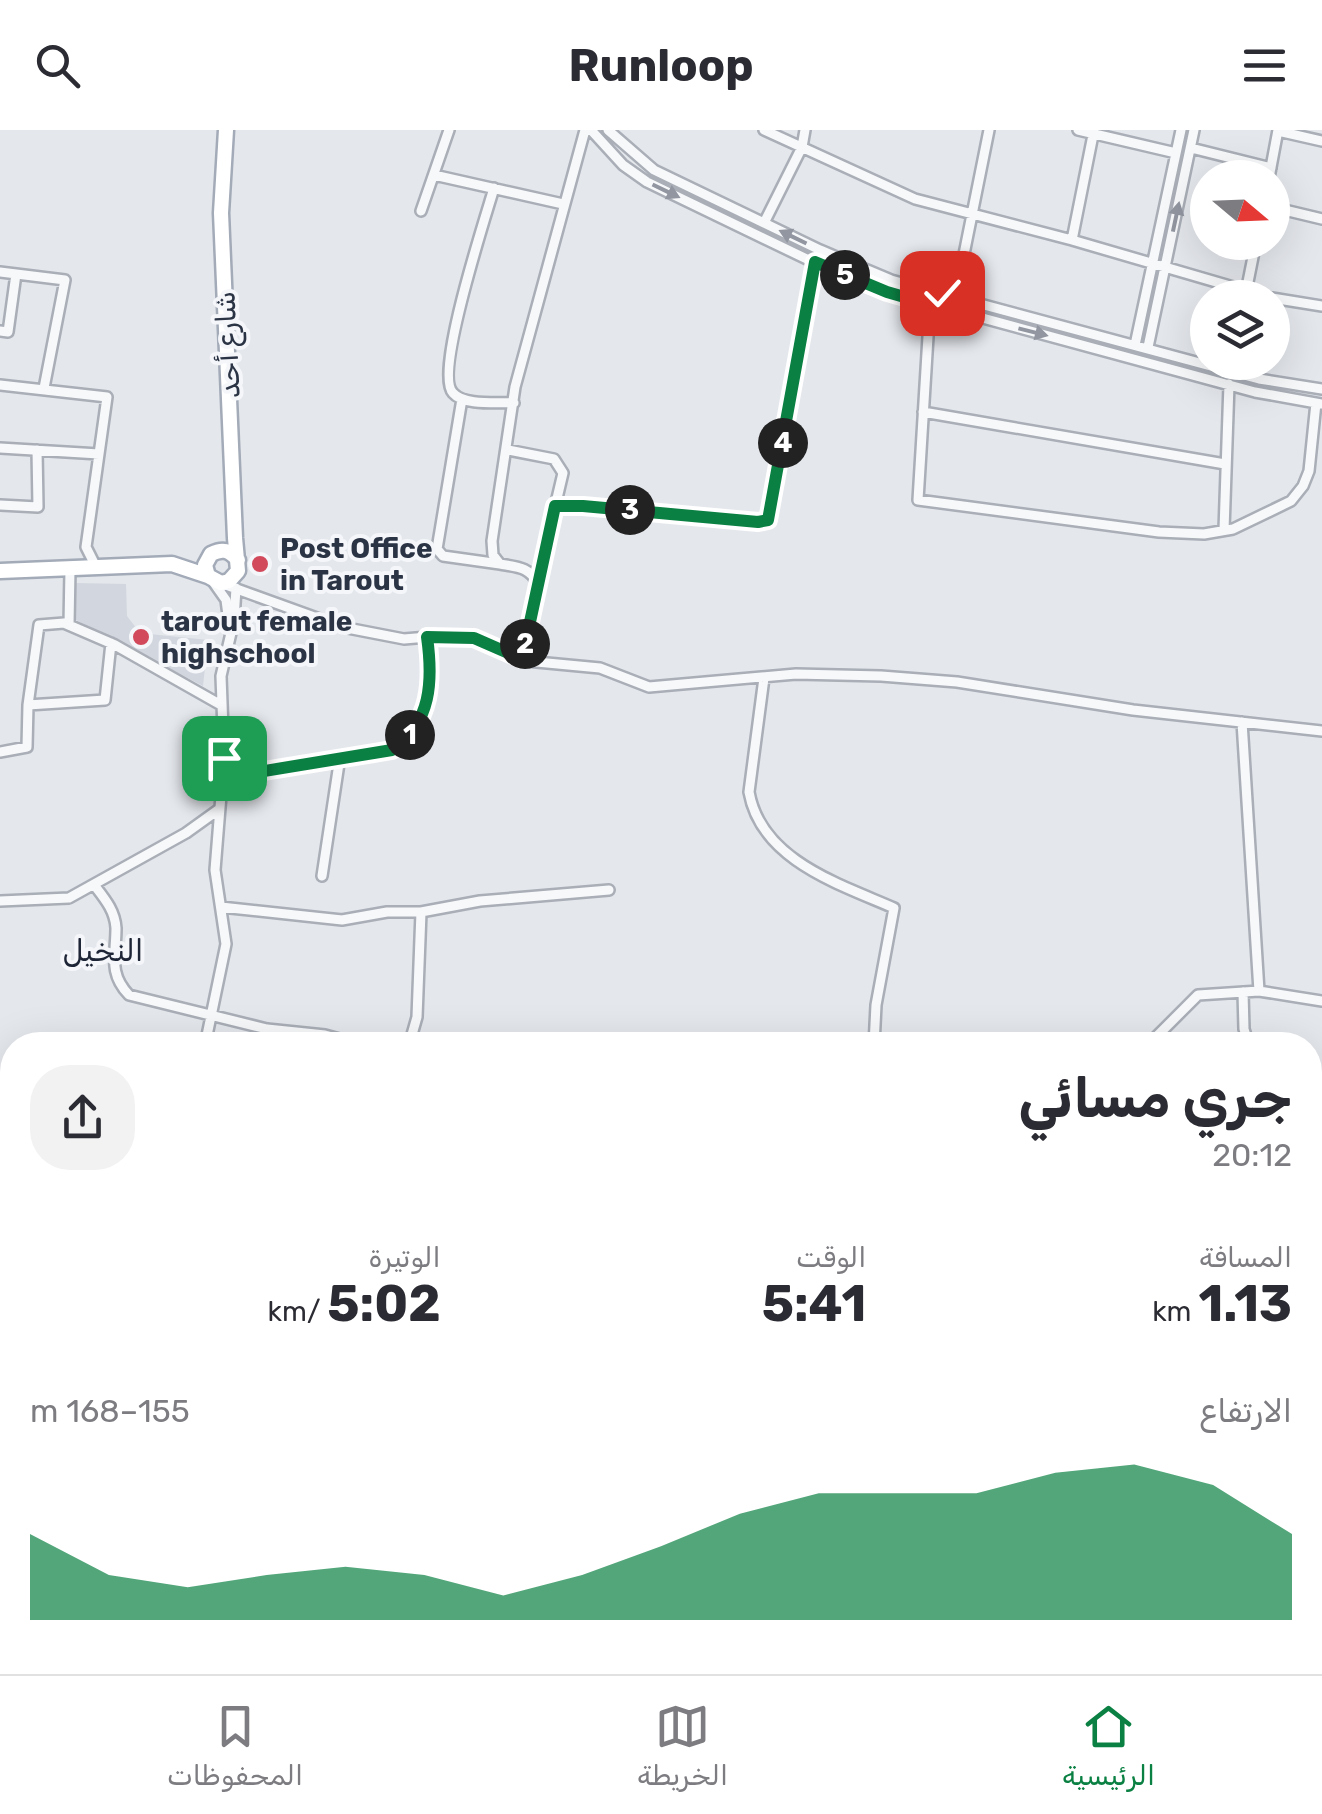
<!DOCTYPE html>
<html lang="ar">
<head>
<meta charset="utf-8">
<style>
  body { margin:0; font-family:Rubik,Cairo,sans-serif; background:#f2f2f3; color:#2b2b33; direction:rtl; height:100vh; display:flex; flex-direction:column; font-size:38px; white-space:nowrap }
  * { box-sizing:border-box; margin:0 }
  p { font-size:32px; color:#7c7c81 }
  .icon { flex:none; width:55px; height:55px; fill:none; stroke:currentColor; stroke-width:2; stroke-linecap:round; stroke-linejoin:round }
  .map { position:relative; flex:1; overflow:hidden; direction:ltr }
  .side { position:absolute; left:0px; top:902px; width:1322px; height:642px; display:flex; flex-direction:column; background:#fff; border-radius:40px 40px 0 0; box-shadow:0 10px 40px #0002; direction:rtl }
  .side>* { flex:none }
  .needle { width:65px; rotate:109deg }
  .tools { position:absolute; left:1190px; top:30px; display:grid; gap:20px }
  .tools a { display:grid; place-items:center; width:100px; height:100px; border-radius:50%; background:#fff; box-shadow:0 10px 40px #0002; font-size:50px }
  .pin { position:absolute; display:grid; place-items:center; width:85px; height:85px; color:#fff; margin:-42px; border-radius:20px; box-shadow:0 5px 15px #0006 }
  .km { position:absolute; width:50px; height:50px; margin:-25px; border-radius:50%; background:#222; color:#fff; font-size:28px; line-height:50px; text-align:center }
  .round { display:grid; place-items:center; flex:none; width:105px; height:105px; border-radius:40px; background:#f2f2f3 }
  .headline { display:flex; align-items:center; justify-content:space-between; height:170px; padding:0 30px }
  h1 { font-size:55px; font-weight:700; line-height:75px }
  .figures { display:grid; grid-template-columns:repeat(3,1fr); gap:15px; height:170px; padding:10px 30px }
  .figures div { display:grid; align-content:center }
  .figures b { font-size:50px; font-weight:700 }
  .figures small { font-size:28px; font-weight:400 }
  .figures p { font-size:28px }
  .chart { height:280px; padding:20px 30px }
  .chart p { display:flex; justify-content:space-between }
  .chart svg { width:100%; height:180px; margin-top:10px; fill:#0b8043; opacity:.7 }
  header { display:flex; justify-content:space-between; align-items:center; height:130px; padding:0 30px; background:#fff; font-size:45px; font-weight:700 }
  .dock { display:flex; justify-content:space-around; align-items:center; height:140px; border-top:2px solid #e1e1e2; background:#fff; font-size:28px; color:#7c7c81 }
  .dock a { display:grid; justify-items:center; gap:5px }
  .dock .active { color:#0b8043 }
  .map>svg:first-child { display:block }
  .built { fill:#d2d6de }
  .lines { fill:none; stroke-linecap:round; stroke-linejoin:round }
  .minor-casing { stroke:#a9aeb7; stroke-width:14 }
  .primary-casing { stroke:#a3abb8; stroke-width:19 }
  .minor { stroke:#f7f8fa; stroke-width:9 }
  .primary { stroke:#fff; stroke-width:14 }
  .oneway { fill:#9196a0 }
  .route-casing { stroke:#fff; stroke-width:20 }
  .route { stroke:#0b8043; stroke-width:12 }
  .poi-dot { fill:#d1495b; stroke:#f4f6f9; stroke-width:4 }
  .labels { text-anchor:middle; stroke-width:8; stroke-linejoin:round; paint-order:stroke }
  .street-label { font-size:28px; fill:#2b3445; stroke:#f4f6f9 }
  .poi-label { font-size:28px; font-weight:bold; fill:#2b3445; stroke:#f4f6f9; text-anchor:start }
  .neighbourhood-label { font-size:30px; fill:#1d2536; stroke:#f4f6f9 }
</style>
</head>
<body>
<header><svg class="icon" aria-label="menu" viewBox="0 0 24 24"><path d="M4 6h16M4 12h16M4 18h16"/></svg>Runloop<svg class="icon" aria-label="search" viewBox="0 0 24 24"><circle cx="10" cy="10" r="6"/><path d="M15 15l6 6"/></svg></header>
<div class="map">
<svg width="1322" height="1544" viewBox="0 0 1322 1544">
  <rect width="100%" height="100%" fill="#e4e7ec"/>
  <path class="built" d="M76,453L126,454L127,486L140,503L208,510L203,556L74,489Z"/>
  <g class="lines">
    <defs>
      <path id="minor" d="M591,0L623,35L647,52L815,133L887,162L1255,262L1322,274
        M608,0L654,40L820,120L891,150L1259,249L1322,259
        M764,0L915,69L1072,110L1094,0
        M1078,0L1176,23
        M1278,1L1322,11
        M1191,18L1271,38
        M434,45L563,74
        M1269,48L1278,0
        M494,58C485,89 434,244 453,263C464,276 498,272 514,273
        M1272,77L1322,89
        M421,81L449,0
        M764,93L802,17L805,0
        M1072,110L1271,168
        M0,142L65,150L44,258
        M1246,162L1256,112
        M1272,168L1322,176
        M955,169L989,0
        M930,174L918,370L1159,402L1204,404L1233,399L1291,371L1303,356L1309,341L1316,273
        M0,201L8,202L16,144
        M1135,215L1181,0
        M1148,217L1194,0
        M0,255L107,267L86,417L96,437
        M462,269L437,419L443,426L500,434
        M923,282L1225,334
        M0,318L99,324
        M508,320L554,329L563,343L537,453
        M0,375L38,377L37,320
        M555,377L583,376L758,392L768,390L815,133
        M1224,400L1229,254
        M214,453L226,470L229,493
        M223,454L342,497L404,509L451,505L474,508L526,531L600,538L649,557L796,544L881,546L957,552L1133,580L1322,601
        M69,495L70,439
        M521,526L514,509L526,499
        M522,529L537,453C530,437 517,437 500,434L493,425L492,411L515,257L585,0
        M764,548L749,662C761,730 839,754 894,778L876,875L874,915
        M28,575L105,570L111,513
        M0,622L27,617L28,575L39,495L64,493L115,515L221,575
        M222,648L392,620C432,592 433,551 427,507
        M322,746L340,627
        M95,756C105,769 115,781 116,798C116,825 108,843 129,865L267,899L325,905L362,915
        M0,771L69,768L186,703L218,680
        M221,777L342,790L387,782H421L480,771L609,760
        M1259,861L1322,871
        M1243,862L1244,899L1249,915
        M205,915L226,814L215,740L224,628L221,546L234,490L236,458
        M266,915L267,899
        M409,915L417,887L421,782
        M1148,915L1198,865L1259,861L1242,592
        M1310,1132L1313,1165
        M0,1165L12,1166
        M0,1389L12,1392
        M1310,1467L1322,1506
        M0,1472L12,1475
        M499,1532L540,1544
        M592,1532L603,1544
        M834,1532L862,1544
        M907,1532L920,1544
        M1172,1532L1180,1544
        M30,1544L37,1532
        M822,1544L830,1532
        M935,1544L945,1532
        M1020,1544L1030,1532
        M1113,1544L1123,1532
        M1245,1544L1262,1532"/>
      <path id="primary" d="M226,0L221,83L235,408L238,441L229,451L221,453L208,446L205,435L211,424C223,418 229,420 238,430
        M0,441L172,434L208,446"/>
    </defs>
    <use href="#minor" class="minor-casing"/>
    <use href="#primary" class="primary-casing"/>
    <use href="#minor" class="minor"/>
    <use href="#primary" class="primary"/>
  </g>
  <defs><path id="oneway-solid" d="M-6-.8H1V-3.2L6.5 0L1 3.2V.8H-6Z" transform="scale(2.5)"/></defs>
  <g class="oneway">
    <use href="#oneway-solid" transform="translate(666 61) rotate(26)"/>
    <use href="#oneway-solid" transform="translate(1176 87) rotate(-78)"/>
    <use href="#oneway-solid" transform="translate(793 107) rotate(-154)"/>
    <use href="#oneway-solid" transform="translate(1033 202) rotate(14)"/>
  </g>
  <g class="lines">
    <defs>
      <path id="route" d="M224,628L222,648L392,620C432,593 433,550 427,507L474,508L522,529L555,376H583L758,392L768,390L815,132L887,162L953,181L956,167L942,163"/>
    </defs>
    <use href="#route" class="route-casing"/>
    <use href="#route" class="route"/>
  </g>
  <g class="poi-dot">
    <circle cx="260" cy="434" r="10"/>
    <circle cx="141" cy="507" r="10"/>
  </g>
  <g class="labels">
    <g class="street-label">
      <text transform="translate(227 215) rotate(-93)" y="10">شارع أحد</text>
    </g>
    <g class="poi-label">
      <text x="280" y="428">Post Office<tspan x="280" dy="32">in Tarout</tspan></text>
      <text x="161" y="501">tarout female<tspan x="161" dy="32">highschool</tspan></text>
    </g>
    <g class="neighbourhood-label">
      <text x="103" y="831">النخيل</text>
    </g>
  </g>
</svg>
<div class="tools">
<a><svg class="needle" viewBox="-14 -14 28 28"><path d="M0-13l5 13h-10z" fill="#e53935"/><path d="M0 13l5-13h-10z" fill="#7c7c81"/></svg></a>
<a><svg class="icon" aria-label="layers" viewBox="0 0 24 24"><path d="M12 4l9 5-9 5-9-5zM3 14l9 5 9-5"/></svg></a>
</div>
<div class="pin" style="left:224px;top:628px;background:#1e9e55"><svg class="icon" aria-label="arrive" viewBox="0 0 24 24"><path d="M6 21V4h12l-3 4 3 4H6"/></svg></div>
<div class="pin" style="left:942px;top:163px;background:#d93025"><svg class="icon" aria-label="check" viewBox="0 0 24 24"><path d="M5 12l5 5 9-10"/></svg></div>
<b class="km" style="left:410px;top:605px">1</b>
<b class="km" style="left:525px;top:514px">2</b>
<b class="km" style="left:630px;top:380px">3</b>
<b class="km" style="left:783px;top:313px">4</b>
<b class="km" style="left:845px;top:145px">5</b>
<section class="side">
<div class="headline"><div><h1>جري مسائي</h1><p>20:12</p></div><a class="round"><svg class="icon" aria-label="share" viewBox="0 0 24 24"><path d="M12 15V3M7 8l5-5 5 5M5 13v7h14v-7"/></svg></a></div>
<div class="figures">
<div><p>المسافة</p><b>1.13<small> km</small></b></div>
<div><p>الوقت</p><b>5:41</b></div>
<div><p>الوتيرة</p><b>5:02<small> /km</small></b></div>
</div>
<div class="chart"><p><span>الارتفاع</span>155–168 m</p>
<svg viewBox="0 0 160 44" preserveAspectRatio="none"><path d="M0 44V23L10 33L20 36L30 33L40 31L50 33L60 38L70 33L80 26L90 18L100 13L110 13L120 13L130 8L140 6L150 11L160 23V44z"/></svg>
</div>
</section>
</div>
<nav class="dock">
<a class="active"><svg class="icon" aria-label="home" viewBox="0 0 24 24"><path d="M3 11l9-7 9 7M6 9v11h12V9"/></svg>الرئيسية</a>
<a><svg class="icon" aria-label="map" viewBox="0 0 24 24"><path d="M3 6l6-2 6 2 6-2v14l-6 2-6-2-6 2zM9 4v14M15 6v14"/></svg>الخريطة</a>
<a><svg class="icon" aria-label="saved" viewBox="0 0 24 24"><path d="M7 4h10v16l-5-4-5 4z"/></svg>المحفوظات</a>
</nav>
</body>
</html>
